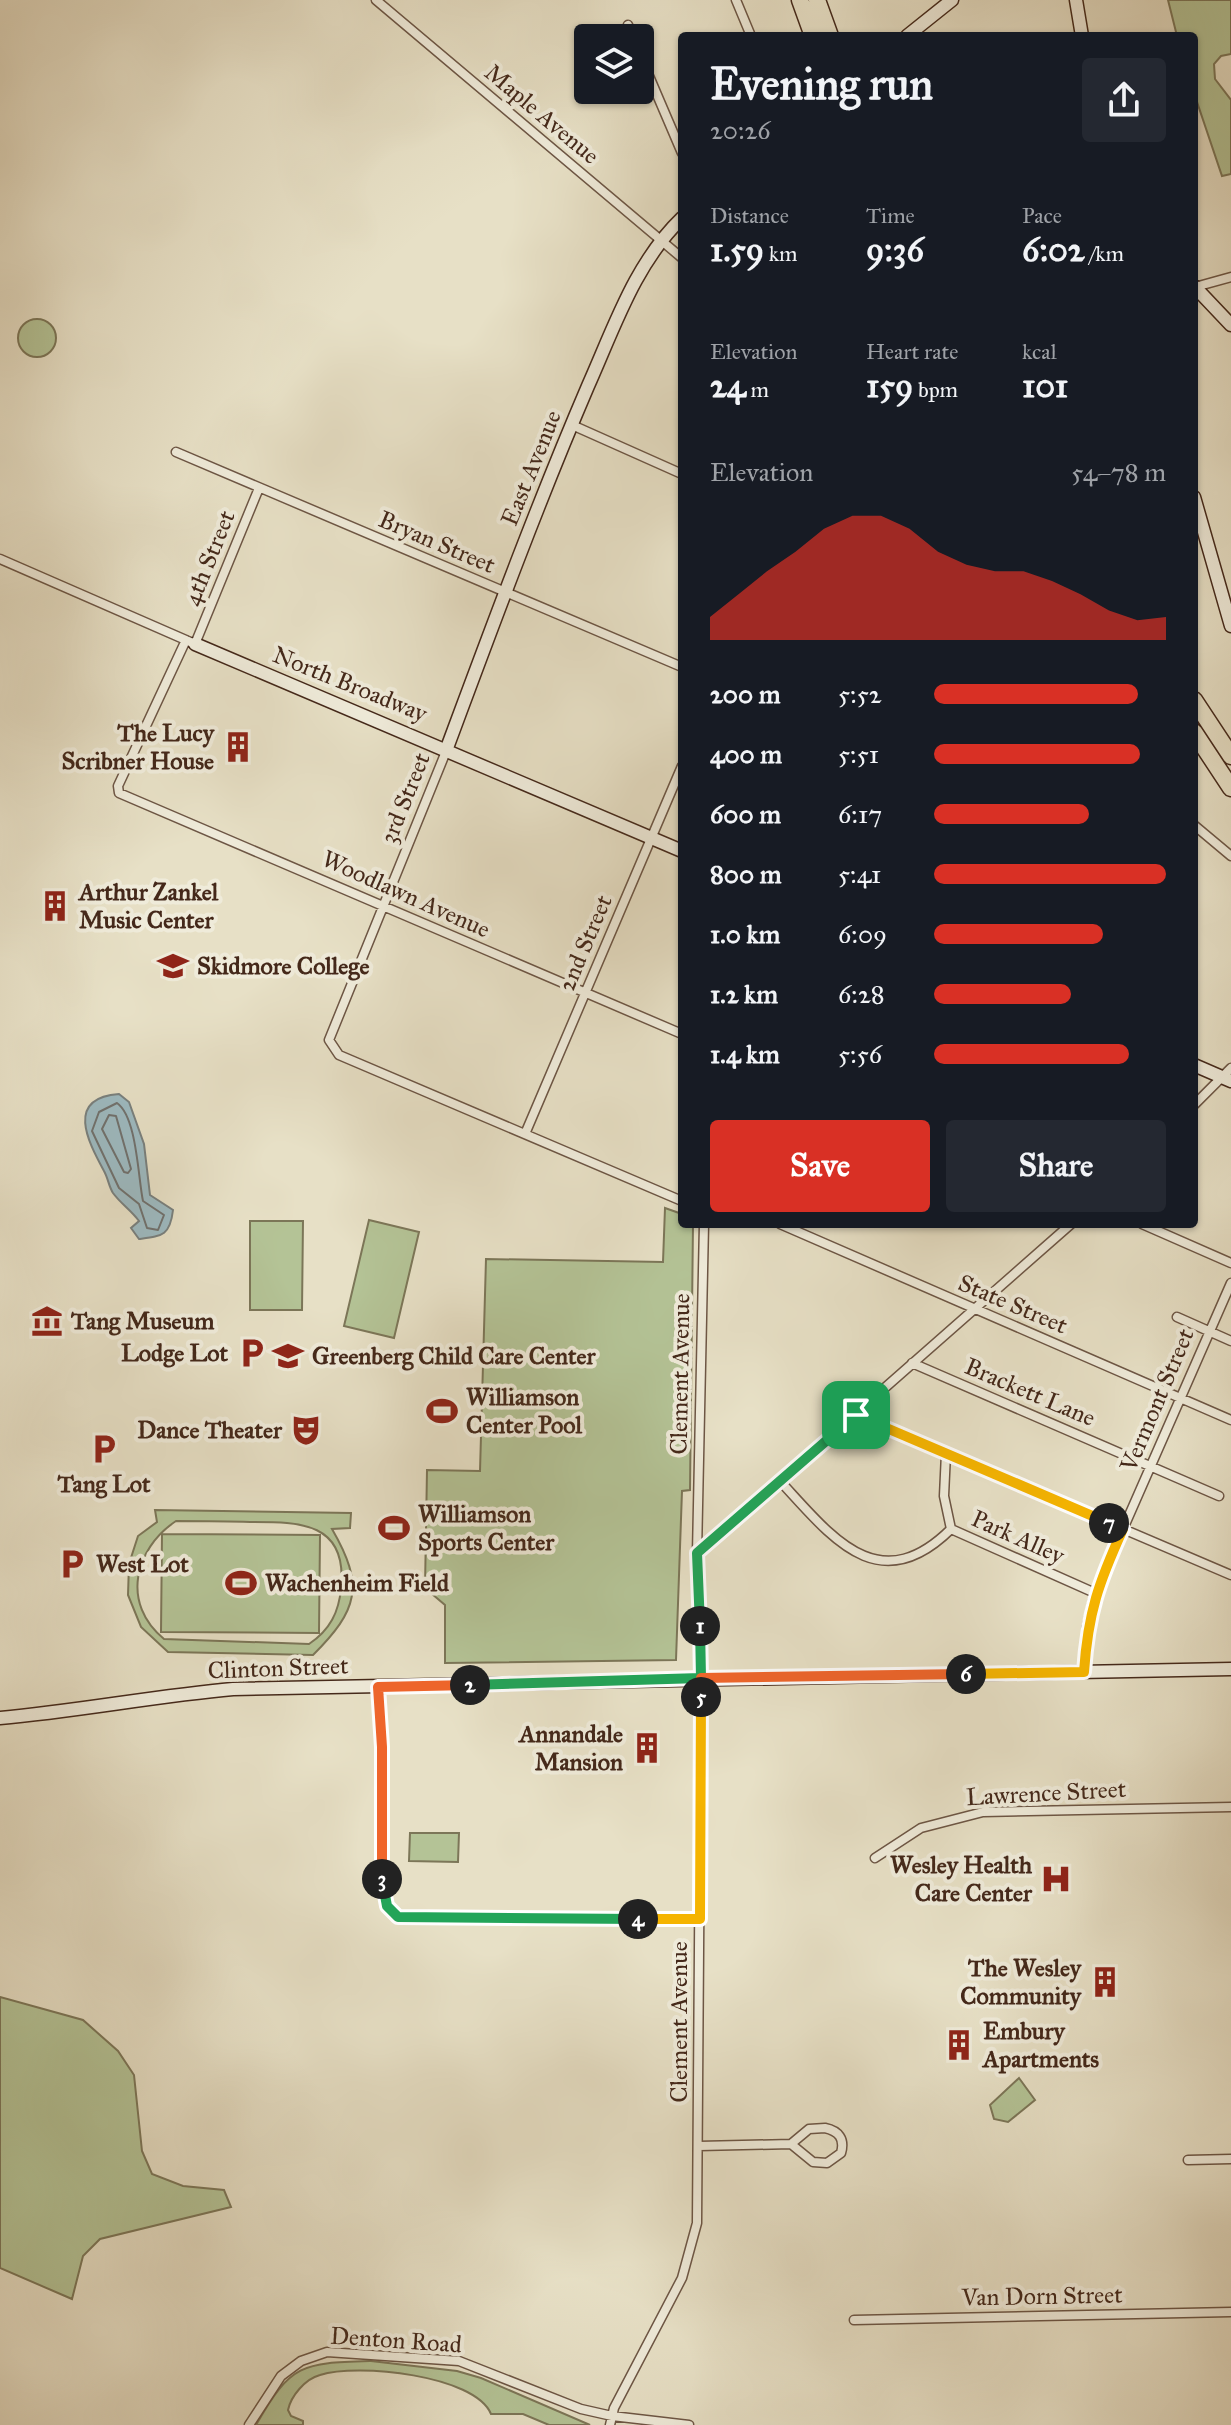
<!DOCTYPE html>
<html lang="en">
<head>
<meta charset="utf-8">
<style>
  body { margin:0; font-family:"IM FELL Great Primer",serif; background:#242831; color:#f1f3f6; height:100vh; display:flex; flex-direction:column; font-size:30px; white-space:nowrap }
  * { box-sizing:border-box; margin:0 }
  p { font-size:26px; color:#9ea1a6 }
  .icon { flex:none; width:44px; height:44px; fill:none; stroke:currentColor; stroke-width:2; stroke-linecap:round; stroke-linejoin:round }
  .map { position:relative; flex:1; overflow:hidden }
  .details { position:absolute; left:678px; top:32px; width:520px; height:1196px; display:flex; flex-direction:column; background:#171b24; border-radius:8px; box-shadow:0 2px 6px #0004 }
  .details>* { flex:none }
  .fabs { position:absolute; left:574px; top:24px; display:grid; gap:16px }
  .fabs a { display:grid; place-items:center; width:80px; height:80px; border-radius:8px; background:#171b24; box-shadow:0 2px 6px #0004; font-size:40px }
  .pin { position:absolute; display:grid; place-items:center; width:68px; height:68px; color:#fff; margin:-34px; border-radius:16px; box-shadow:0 4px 12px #0006 }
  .km { position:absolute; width:40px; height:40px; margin:-20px; border-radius:50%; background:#222; color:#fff; font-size:22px; line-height:40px; text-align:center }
  .round { display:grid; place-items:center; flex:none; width:84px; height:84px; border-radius:8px; background:#242831 }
  .head { display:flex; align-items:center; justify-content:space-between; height:136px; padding:0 32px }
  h1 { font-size:44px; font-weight:700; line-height:60px }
  .stats { display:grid; grid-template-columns:repeat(3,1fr); gap:12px; height:136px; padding:8px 32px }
  .stats div { display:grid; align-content:center }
  .stats b { font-size:34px; font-weight:700 }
  .stats small { font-size:22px; font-weight:400 }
  .stats p { font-size:22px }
  .chart { height:224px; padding:16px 32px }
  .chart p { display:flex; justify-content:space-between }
  .chart svg { width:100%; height:144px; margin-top:8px; fill:#d93025; opacity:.7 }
  .action { display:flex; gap:16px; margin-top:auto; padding:16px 32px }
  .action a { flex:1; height:92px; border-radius:8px; background:#d93025; color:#fff; font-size:32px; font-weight:700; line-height:92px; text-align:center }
  .action a+a { background:#242831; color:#f1f3f6 }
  ul { padding:0 32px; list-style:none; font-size:26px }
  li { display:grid; grid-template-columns:128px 96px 1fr; align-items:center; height:60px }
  li i { height:20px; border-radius:10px; background:#d93025 }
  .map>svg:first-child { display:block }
  .green { fill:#b4c396; stroke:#7c7658; stroke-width:2; fill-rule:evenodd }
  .water { fill:#9dbac1; stroke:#79807e; stroke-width:2 }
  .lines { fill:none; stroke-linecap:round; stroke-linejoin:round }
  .shore { stroke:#70716e; stroke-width:2 }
  .street-casing { stroke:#6d5645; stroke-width:11 }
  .secondary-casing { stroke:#44281a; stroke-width:15 }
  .highway-casing { stroke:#44281a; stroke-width:19 }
  .street { stroke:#efebda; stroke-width:8 }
  .secondary { stroke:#efebda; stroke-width:12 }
  .highway { stroke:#e7e0c6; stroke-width:16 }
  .split-1-casing { stroke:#fff; stroke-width:16 }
  .split-2-casing { stroke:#fff; stroke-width:16 }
  .split-3-casing { stroke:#fff; stroke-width:16 }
  .split-4-casing { stroke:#fff; stroke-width:16 }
  .split-5-casing { stroke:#fff; stroke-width:16 }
  .split-6-casing { stroke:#fff; stroke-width:16 }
  .split-7-casing { stroke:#fff; stroke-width:16 }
  .split-8-casing { stroke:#fff; stroke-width:16 }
  .split-1 { stroke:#22a559; stroke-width:10 }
  .split-2 { stroke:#22a559; stroke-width:10 }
  .split-3 { stroke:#f0652b; stroke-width:10 }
  .split-4 { stroke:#22a559; stroke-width:10 }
  .split-5 { stroke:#f5b400; stroke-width:10 }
  .split-6 { stroke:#f0652b; stroke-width:10 }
  .split-7 { stroke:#f5b400; stroke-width:10 }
  .split-8 { stroke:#f5b400; stroke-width:10 }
  .labels { text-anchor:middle; stroke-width:8; stroke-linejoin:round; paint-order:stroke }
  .street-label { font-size:24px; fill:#44281a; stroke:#efebda }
  .poi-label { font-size:24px; font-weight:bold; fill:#44281a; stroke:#efebda; text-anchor:start }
</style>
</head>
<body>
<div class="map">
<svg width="1231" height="2425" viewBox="0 0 1231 2425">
  <rect width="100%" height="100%" fill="#e7e0c6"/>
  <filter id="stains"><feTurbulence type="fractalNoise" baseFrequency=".0025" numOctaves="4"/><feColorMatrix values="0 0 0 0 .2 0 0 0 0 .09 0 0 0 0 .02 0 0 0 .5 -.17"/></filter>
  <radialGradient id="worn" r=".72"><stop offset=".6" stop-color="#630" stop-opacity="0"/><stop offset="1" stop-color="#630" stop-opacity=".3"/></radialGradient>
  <path class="green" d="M1168,0H1231V54L1221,56L1214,64L1215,79L1231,100V174L1222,176L1194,93V36H1177Z
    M18 338a19 19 0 1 1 38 0a19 19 0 1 1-38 0Z
    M665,1208L682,1214V1224H693L690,1490L682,1491L676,1660L445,1663V1605L425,1588L427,1470L480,1471L486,1259L663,1262Z
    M369,1220L419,1232L394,1338L344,1326Z
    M250,1221H303L302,1310H250Z
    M155,1510L351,1513L350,1528L332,1529C365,1586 358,1610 313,1655L168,1652L141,1627L128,1595L129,1564L138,1536L157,1522ZM176,1521C201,1521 225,1521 250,1522C298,1522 348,1521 341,1588C339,1612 330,1630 309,1644L164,1639C121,1604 134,1549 176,1521Z
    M162,1534L320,1535L319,1633L161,1632Z
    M410,1833H459L458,1862L409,1861Z
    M0,1997L83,2020L118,2051L134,2075L142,2151L152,2174L183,2186L224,2190L231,2207L100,2239L83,2256L72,2299L0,2268Z
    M1019,2078L1035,2100L1008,2122L994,2119L990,2105Z
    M371,2361L457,2371L481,2378L590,2425H549L523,2414H491C475,2375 357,2363 320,2375C305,2379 291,2396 288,2410L291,2416L303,2421V2425H256C291,2363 302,2363 371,2361Z"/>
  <path class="water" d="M119,1094L129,1102L144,1144L150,1195L173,1210C170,1236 162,1236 139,1239L131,1228L139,1221C131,1210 121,1204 113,1193C109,1187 108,1178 104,1171C89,1143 64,1098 119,1094Z"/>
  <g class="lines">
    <path class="shore" d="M117,1103C137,1117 138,1178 143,1201L164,1215L158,1230L147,1228L139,1204L119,1188L92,1131L99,1112Z
      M109,1115L116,1116L131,1169L128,1173L124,1172L102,1129Z"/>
    <defs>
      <path id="street" d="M376,0L682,258
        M736,0L751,36
        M628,25L633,38
        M640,55L682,153
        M1195,287L1231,277
        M572,425L682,474
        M176,452L682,667
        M0,559L195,644L259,488
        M186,640L118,786L119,793L682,1034
        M447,749L329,1040L339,1055L682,1201
        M1194,825L1231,856
        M1194,1105L1231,1068
        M525,1134L682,766
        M780,1224L1231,1420
        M1142,1224L1231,1263
        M1177,1317L1231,1341
        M912,1363L1219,1496
        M856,1415L1231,1575
        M946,1453L944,1496L951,1529L1095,1593
        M780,1481C831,1536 878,1601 951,1529
        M697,1553L1071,1224
        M1084,1672L1087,1627L1095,1593L1231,1283
        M378,1687L382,1747V1882L387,1906L398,1917L700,1919
        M875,1858L921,1828L983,1812L1231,1807
        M825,2128C839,2131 845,2139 841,2153L827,2163L813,2162L791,2144L809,2129Z
        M699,2146L791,2144
        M1188,2160L1231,2159
        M854,2320L1231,2312
        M249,2425L281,2376L301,2361L327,2352L459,2361L581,2409L612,2416L689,2425
        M610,2425L614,2408L682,2278L697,2223L701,1678L697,1553L704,1224"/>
      <path id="secondary" d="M1076,0L1082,36
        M907,36L952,0
        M1194,286L1231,325
        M1194,497L1231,626
        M195,644L682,851
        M447,748C492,627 537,505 588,386C614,328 635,263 682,218
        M1194,1065L1231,1081
        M0,1718C78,1711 155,1696 233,1689L1231,1669"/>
      <path id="highway" d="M800,0L813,36
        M817,0L830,36
        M1194,700L1231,756
        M1194,732L1231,788"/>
    </defs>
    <use href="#street" class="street-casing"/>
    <use href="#secondary" class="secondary-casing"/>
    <use href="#highway" class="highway-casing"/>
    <use href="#street" class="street"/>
    <use href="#secondary" class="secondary"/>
    <use href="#highway" class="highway"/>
  </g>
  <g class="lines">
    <defs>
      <path id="split-1" d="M700,1626L697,1553L856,1415"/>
      <path id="split-2" d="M470,1685L701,1678L700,1626"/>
      <path id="split-3" d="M382,1879V1747L378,1687L470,1685"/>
      <path id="split-4" d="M382,1879L387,1906L398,1917L638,1919"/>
      <path id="split-5" d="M638,1919H700L701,1697"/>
      <path id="split-6" d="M701,1697V1678L966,1674"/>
      <path id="split-7" d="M966,1674L1084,1672C1088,1612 1099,1582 1123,1529L1109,1523"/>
      <path id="split-8" d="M856,1415L1109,1523"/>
    </defs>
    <use href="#split-1" class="split-1-casing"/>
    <use href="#split-2" class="split-2-casing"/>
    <use href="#split-3" class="split-3-casing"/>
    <use href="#split-4" class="split-4-casing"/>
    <use href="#split-5" class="split-5-casing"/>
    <use href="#split-6" class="split-6-casing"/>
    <use href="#split-7" class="split-7-casing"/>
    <use href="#split-8" class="split-8-casing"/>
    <use href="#split-1" class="split-1"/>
    <use href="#split-2" class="split-2"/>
    <use href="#split-3" class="split-3"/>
    <use href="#split-4" class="split-4"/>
    <use href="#split-5" class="split-5"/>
    <use href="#split-6" class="split-6"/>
    <use href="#split-7" class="split-7"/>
    <use href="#split-8" class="split-8"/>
  </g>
  <defs>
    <symbol id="building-bare" viewBox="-9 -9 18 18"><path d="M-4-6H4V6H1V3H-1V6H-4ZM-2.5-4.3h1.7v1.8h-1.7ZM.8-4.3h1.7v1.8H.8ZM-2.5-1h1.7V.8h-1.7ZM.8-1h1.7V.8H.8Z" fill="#8f2418" stroke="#efebda" stroke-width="2.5" paint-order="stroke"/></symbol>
    <symbol id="university-bare" viewBox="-9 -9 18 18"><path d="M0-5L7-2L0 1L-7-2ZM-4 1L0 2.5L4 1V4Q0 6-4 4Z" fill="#8f2418" stroke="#efebda" stroke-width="2.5" paint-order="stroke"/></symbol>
    <symbol id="museum-bare" viewBox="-9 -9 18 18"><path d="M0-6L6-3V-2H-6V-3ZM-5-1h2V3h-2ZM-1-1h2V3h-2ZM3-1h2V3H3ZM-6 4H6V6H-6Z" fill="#8f2418" stroke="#efebda" stroke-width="2.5" paint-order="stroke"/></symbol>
    <symbol id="parking-bare" viewBox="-9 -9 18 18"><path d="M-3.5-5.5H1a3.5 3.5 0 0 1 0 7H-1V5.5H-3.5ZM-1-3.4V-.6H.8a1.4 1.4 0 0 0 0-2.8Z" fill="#8f2418" stroke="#efebda" stroke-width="2.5" paint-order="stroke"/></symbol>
    <symbol id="school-bare" viewBox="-9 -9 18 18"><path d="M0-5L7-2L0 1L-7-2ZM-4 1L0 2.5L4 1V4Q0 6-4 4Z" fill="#8f2418" stroke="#efebda" stroke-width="2.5" paint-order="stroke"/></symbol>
    <symbol id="stadium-bare" viewBox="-9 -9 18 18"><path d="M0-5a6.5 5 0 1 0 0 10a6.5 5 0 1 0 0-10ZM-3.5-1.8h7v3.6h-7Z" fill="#8f2418" stroke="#efebda" stroke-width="2.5" paint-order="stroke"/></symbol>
    <symbol id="theatre-bare" viewBox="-9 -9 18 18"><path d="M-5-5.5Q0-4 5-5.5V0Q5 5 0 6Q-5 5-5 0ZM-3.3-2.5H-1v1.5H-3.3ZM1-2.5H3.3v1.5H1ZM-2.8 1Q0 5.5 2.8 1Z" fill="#8f2418" stroke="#efebda" stroke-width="2.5" paint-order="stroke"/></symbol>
    <symbol id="hospital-bare" viewBox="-9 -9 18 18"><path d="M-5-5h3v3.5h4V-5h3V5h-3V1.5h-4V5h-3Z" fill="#8f2418" stroke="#efebda" stroke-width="2.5" paint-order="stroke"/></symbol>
  </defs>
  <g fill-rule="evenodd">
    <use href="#building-bare" x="216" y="725" width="44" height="44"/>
    <use href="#building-bare" x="33" y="884" width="44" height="44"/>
    <use href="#university-bare" x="151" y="944" width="44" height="44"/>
    <use href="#museum-bare" x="25" y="1299" width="44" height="44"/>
    <use href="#parking-bare" x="230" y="1331" width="44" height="44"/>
    <use href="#school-bare" x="266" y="1334" width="44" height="44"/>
    <use href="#stadium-bare" x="420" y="1389" width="44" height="44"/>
    <use href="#theatre-bare" x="284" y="1408" width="44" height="44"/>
    <use href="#parking-bare" x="82" y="1427" width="44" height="44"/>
    <use href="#stadium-bare" x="372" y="1506" width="44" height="44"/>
    <use href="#parking-bare" x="50" y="1542" width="44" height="44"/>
    <use href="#stadium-bare" x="219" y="1561" width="44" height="44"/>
    <use href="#building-bare" x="625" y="1726" width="44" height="44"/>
    <use href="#hospital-bare" x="1034" y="1857" width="44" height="44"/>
    <use href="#building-bare" x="1083" y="1960" width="44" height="44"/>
    <use href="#building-bare" x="937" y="2023" width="44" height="44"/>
  </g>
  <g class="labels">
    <g class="street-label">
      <text transform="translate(542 114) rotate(40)" y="8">Maple Avenue</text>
      <text transform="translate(531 468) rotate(-68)" y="8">East Avenue</text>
      <text transform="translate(437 542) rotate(23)" y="8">Bryan Street</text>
      <text transform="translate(209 558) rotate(-68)" y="8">4th Street</text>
      <text transform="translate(350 684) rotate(22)" y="8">North Broadway</text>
      <text transform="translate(405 798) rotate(-68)" y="8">3rd Street</text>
      <text transform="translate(406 894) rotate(24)" y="8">Woodlawn Avenue</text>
      <text transform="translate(585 943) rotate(-67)" y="8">2nd Street</text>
      <text transform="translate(1013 1304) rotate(23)" y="8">State Street</text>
      <text transform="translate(680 1374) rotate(-89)" y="8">Clement Avenue</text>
      <text transform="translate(1030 1392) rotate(23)" y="8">Brackett Lane</text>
      <text transform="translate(1157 1400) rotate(-67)" y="8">Vermont Street</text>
      <text transform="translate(1018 1537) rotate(24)" y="8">Park Alley</text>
      <text transform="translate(278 1668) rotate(-2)" y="8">Clinton Street</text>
      <text transform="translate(1046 1793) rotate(-3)" y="8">Lawrence Street</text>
      <text transform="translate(679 2022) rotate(-90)" y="8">Clement Avenue</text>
      <text transform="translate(1042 2296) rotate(-1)" y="8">Van Dorn Street</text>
      <text transform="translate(396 2340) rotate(4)" y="8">Denton Road</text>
    </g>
    <g class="poi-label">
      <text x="214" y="741" text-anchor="end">The Lucy<tspan x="214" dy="28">Scribner House</tspan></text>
      <text x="79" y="900">Arthur Zankel<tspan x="79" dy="28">Music Center</tspan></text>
      <text x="197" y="974">Skidmore College</text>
      <text x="71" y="1329">Tang Museum</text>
      <text x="228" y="1361" text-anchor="end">Lodge Lot</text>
      <text x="312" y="1364">Greenberg Child Care Center</text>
      <text x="466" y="1405">Williamson<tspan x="466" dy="28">Center Pool</tspan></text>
      <text x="282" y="1438" text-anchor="end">Dance Theater</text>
      <text x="104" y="1492" text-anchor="middle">Tang Lot</text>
      <text x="418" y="1522">Williamson<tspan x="418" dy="28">Sports Center</tspan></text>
      <text x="96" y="1572">West Lot</text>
      <text x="265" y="1591">Wachenheim Field</text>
      <text x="623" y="1742" text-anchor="end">Annandale<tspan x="623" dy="28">Mansion</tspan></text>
      <text x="1032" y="1873" text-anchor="end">Wesley Health<tspan x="1032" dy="28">Care Center</tspan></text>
      <text x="1081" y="1976" text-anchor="end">The Wesley<tspan x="1081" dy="28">Community</tspan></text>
      <text x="983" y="2039">Embury<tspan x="983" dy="28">Apartments</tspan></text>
    </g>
  </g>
  <rect width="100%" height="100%" filter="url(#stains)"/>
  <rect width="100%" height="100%" fill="url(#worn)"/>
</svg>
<div class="fabs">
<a><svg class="icon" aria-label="layers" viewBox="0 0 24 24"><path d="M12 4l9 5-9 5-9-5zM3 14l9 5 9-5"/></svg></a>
</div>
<div class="pin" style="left:856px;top:1415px;background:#1e9e55"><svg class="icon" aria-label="arrive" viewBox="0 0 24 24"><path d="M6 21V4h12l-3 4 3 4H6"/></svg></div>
<b class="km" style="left:700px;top:1626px">1</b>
<b class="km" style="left:470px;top:1685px">2</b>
<b class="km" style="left:382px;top:1879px">3</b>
<b class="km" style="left:638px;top:1919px">4</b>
<b class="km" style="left:701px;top:1697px">5</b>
<b class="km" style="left:966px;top:1674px">6</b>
<b class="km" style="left:1109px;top:1523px">7</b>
<section class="details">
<div class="head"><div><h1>Evening run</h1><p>20:26</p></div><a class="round"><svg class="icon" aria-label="share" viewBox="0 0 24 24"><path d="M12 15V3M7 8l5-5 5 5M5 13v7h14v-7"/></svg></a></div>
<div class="stats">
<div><p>Distance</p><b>1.59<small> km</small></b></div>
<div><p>Time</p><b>9:36</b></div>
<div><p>Pace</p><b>6:02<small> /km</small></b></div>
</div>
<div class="stats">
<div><p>Elevation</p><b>24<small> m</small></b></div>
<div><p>Heart rate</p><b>159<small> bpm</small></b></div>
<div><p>kcal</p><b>101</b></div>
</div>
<div class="chart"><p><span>Elevation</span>54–78 m</p>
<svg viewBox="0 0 160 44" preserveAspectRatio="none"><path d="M0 44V37L10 30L20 23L30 17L40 10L50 6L60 6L70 10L80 17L90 21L100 23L110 23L120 26L130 30L140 35L150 38L160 37V44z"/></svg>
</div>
<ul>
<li><b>200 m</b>5:52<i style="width:88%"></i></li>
<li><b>400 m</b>5:51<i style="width:89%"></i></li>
<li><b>600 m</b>6:17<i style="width:67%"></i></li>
<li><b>800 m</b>5:41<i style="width:100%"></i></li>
<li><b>1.0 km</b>6:09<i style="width:73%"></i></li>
<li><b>1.2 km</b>6:28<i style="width:59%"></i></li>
<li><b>1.4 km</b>5:56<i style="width:84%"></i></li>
</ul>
<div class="action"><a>Save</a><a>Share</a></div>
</section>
</div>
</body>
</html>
